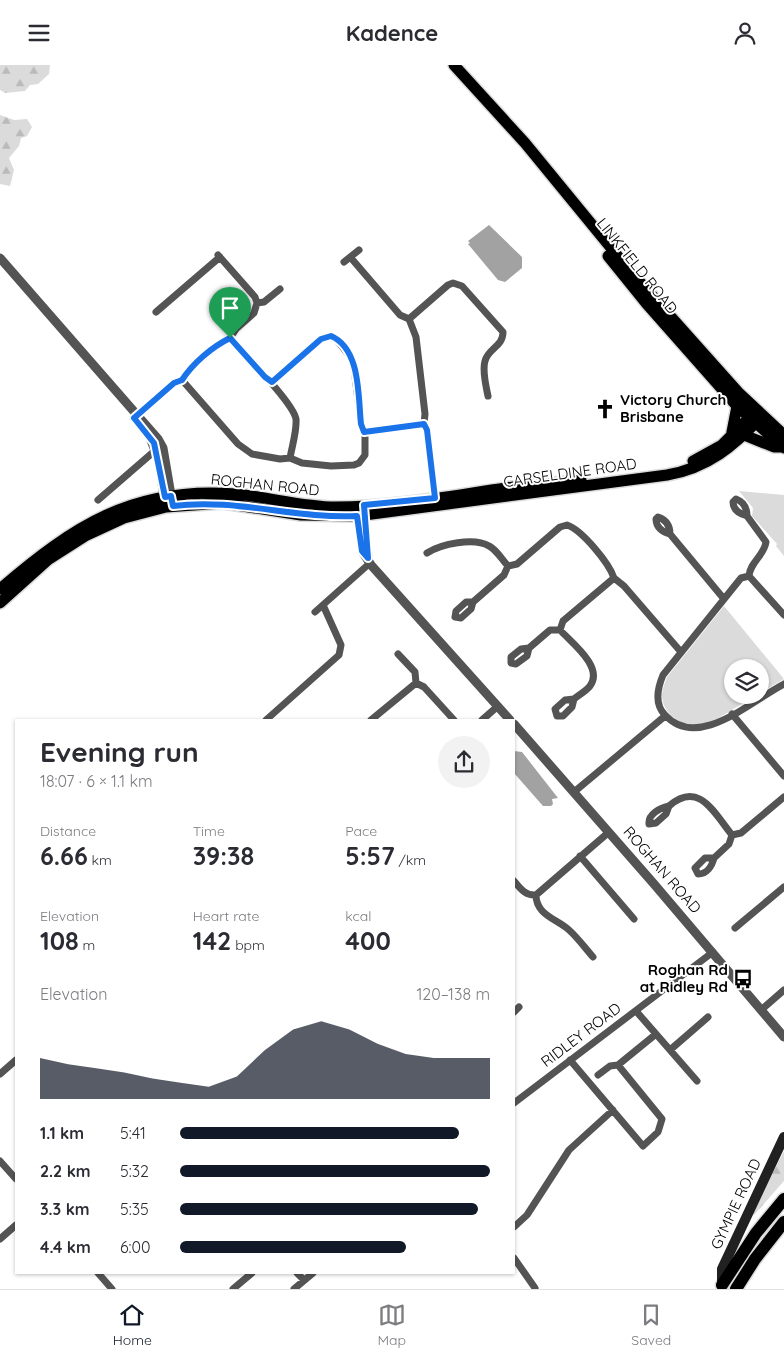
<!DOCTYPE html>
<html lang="en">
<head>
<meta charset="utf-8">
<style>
  body { margin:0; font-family:Quicksand,sans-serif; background:#f2f2f3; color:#2b2b33; height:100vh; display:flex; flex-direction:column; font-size:19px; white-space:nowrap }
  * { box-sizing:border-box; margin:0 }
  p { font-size:16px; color:#7c7c81 }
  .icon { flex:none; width:28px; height:28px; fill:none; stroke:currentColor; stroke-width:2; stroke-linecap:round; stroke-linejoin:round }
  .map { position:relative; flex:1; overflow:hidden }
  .sheet { position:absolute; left:15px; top:654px; width:500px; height:555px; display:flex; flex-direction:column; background:#fff; border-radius:0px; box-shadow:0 1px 4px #0004 }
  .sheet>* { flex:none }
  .tools { position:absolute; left:724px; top:594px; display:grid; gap:10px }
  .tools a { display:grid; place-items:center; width:45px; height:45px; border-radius:50%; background:#fff; box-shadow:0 1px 4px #0004; font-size:25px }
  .pin { position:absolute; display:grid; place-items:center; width:42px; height:42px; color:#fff; margin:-51px -21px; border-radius:50% 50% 50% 0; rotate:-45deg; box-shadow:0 0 5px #0007 }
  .pin .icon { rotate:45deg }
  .round { display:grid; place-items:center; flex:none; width:52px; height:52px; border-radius:26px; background:#f2f2f3 }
  .overview { display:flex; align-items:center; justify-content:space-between; height:85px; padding:0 25px }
  h1 { font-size:28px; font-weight:700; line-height:38px }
  .metrics { display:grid; grid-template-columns:repeat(3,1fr); gap:8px; height:85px; padding:5px 25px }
  .metrics div { display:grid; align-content:center }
  .metrics b { font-size:25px; font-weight:700 }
  .metrics small { font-size:14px; font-weight:400 }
  .metrics p { font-size:14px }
  .chart { height:140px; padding:10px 25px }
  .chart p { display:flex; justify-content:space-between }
  .chart svg { width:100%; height:90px; margin-top:5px; fill:#111827; opacity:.7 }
  ul { padding:0 25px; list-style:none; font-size:16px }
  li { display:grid; grid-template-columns:80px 60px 1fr; align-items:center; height:38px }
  li i { height:12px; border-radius:6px; background:#111827 }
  header { display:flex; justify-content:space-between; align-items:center; height:65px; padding:0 25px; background:#fff; font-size:22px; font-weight:700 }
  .menu { display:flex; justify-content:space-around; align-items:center; height:70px; border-top:1px solid #e1e1e2; background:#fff; font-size:14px; color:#7c7c81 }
  .menu a { display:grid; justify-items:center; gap:2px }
  .menu .on { color:#111827 }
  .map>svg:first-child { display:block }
  .green { fill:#dbdbdb }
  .forest { fill:url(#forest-firs) }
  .water { fill:#a2a2a2 }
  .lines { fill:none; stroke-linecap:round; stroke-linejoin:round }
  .primary-casing { stroke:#dbdbdb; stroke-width:14 }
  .motorway-casing { stroke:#dbdbdb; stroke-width:15 }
  .minor { stroke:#545454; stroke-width:7 }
  .tertiary { stroke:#545454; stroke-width:9 }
  .secondary { stroke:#212121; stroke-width:10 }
  .primary { stroke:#000; stroke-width:11 }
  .motorway { stroke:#000; stroke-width:12 }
  .route-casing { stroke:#fff; stroke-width:10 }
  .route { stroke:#1a73e8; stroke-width:6 }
  .labels { text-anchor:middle; stroke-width:4; stroke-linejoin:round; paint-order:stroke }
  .street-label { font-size:15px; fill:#000; stroke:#fff }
  .poi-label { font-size:15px; font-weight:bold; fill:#000; stroke:#fff; text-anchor:start }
</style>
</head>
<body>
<header><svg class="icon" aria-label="menu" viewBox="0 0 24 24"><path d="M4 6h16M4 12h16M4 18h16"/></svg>Kadence<svg class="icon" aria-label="person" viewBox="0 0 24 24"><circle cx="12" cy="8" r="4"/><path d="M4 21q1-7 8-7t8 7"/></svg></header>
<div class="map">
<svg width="784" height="1224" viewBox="0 0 784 1224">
  <defs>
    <pattern id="forest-firs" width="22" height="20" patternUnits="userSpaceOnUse" patternTransform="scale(1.25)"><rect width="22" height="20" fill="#dbdbdb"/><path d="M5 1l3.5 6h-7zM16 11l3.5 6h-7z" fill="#bababa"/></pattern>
  </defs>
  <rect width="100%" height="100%" fill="#fff"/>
  <path class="green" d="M739,426L784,430V491L776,481L777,479L752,451L753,443Z
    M724,541L784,614L760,628V602H732V630H756C740,639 722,653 705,659C686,666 663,651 662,631C662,624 665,618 667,612Z"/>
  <path class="forest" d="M0,0H50L49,9L38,19L30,20L25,26L5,28L0,25Z
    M0,50L14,55L27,54L32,62L27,71L21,73L19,81L9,93L14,105L10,121L0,119Z
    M784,1086V1116L754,1150L752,1148Z"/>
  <path class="water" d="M489,160L522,192V203L505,217L498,215L468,179L470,178L468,176Z
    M514,686L522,687L558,733L552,734L553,739L551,741H543L514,708Z"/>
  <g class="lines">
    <defs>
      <path id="primary" d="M454,0L525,78L630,206L738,327L784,370
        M608,191L646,238L737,341L784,383
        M744,370L774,382H781
        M731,372L737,341
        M693,396L722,380L756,346
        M0,524C73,461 134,421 235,429C269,432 302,442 336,442C393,442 450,431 506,423C531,419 556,419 581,415
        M0,538L49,494L85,471L124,453L166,442L223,438L301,450L357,451L667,410C708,403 734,381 762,351"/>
      <path id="motorway" d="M722,1220L756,1168L784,1134
        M736,1224L755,1194L784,1157"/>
    </defs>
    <use href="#primary" class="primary-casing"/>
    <use href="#motorway" class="motorway-casing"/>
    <path class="minor" d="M351,193L400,250L409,254L416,272L425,349L424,359L427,365L435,433
      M344,197L359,185
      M257,238L264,237L280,224
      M156,247L220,192
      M409,254L448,220L453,218L462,221L503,267C503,282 488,283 485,296C482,306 486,321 488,331
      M230,273C244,289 293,337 296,354C297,366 292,381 290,393
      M182,315L238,379L252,389L280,394L290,393L302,398L331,401L354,400L359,398L365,390V367L361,359L353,295L335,273L325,272L321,274L272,317
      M133,353L174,318L182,315L189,305L220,278L230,273L236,264L254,248L257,238L255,232L218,190
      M365,367L424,359
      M736,434C744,437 747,443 747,451C740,449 733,445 733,437Z
      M98,435L158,383
      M747,451L766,477C764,491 750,497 749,511
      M658,452C667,455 670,461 670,469C662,467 656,462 656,454Z
      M670,469L724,534
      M427,488C441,479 474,472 489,481C497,485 502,495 508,501
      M466,537H473L471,544L461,553L455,552L456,546Z
      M473,537L504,510L508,501L517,499L560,462L567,460C582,465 609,498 614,513
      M315,547L370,498
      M784,550L749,511L741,513L663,610C658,622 654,639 665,650C698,686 751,636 784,619
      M560,565C572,578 604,602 590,621C586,626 579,630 574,634
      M529,583L550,565H560L563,556L614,513L624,521L681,587
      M529,583L527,591L516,599L511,598V592L521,584Z
      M398,589L415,607L416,618
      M574,634L572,642L563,651H557L555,644L565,635Z
      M732,649L784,711
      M266,655L339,590L341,580L323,540
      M371,655L416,618L424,622L454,655
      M482,655L498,641
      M574,727L665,651
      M669,741C699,715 714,748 732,770
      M669,741L666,749L656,758L649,759C648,749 660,743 669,741Z
      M580,791L634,854
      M705,793H714C712,801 707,809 698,809L695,803Z
      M714,793L729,779L732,770L741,768L784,732
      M514,816C520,823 525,831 536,830
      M735,863L784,822
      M593,892C585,883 578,873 569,865C557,854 536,850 536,830L609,767
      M761,945L784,925
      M636,946L697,1016
      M514,947L519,942
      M670,985L708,952
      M570,995L643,1081L658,1067L662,1054L618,1000L656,969
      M0,1009L16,995
      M598,1010L610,1001L618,1000
      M514,1038L713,887
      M0,1096L16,1114
      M514,1162L527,1150L569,1085L613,1045
      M0,1174L16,1160
      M514,1193L535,1223
      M98,1208L112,1224
      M297,1208L304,1215
      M233,1224L252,1208
      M294,1224L313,1208"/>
    <path class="tertiary" d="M0,193L158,374L163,383L172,436
      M149,370L158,393L165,437
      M357,446L362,486L371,500L510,655
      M364,446L368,493
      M514,659L654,819L784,972"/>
    <path class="secondary" d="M722,1220V1204L784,1072"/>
    <use href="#primary" class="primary"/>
    <use href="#motorway" class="motorway"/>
  </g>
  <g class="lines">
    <defs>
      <path id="route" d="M331,271C361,284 358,332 361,359L364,367L424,359L427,365L435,433L364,440L368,493L362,486L357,451C295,454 235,433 173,441L171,431L165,432L154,378L134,353L174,318L182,315C193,298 212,282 230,273L265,312L272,317L321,274Z"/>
    </defs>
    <use href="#route" class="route-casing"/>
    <use href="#route" class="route"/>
  </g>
  <defs>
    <symbol id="church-bare" viewBox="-9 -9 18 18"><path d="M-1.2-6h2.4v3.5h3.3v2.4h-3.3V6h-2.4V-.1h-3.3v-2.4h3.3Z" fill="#000" stroke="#fff" stroke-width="2.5" paint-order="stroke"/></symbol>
    <symbol id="bus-bare" viewBox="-9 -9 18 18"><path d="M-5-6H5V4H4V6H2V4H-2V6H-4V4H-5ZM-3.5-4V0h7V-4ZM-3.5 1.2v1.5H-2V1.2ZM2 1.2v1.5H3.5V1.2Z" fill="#000" stroke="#fff" stroke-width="2.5" paint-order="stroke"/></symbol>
  </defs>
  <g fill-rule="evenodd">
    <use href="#church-bare" x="591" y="330" width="28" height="28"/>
    <use href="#bus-bare" x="729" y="900" width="28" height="28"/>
  </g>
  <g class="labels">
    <g class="street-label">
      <text transform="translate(637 201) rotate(51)" y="5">LINKFIELD ROAD</text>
      <text transform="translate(570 408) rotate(-8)" y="5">CARSELDINE ROAD</text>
      <text transform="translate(265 420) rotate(6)" y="5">ROGHAN ROAD</text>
      <text transform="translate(662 805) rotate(49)" y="5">ROGHAN ROAD</text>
      <text transform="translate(581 970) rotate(-37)" y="5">RIDLEY ROAD</text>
      <text transform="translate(736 1139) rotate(-65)" y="5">GYMPIE ROAD</text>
    </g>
    <g class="poi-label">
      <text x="620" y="340">Victory Church<tspan x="620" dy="17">Brisbane</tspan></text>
      <text x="728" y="910" text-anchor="end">Roghan Rd<tspan x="728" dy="17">at Ridley Rd</tspan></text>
    </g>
  </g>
</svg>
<div class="tools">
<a><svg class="icon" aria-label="layers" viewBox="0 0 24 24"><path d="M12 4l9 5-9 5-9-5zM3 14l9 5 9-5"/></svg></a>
</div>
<div class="pin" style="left:230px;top:273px;background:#1e9e55"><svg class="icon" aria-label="arrive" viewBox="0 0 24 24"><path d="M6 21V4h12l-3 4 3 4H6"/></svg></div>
<section class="sheet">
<div class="overview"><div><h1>Evening run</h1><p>18:07 · 6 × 1.1 km</p></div><a class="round"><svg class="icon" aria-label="share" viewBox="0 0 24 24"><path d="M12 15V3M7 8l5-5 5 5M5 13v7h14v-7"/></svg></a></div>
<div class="metrics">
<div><p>Distance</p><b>6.66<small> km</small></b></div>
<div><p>Time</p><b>39:38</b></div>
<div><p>Pace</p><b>5:57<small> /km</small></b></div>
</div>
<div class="metrics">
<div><p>Elevation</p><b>108<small> m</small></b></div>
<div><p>Heart rate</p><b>142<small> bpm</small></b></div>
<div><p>kcal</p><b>400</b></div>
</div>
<div class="chart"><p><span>Elevation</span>120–138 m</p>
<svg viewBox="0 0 160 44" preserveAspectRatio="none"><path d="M0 44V24L10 27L20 29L30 31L40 34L50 36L60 38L70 33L80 20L90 10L100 6L110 10L120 17L130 22L140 24L150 24L160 24V44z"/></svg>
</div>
<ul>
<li><b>1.1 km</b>5:41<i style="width:90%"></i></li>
<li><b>2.2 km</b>5:32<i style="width:100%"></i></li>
<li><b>3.3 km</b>5:35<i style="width:96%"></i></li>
<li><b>4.4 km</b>6:00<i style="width:73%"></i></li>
</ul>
</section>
</div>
<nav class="menu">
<a class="on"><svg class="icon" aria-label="home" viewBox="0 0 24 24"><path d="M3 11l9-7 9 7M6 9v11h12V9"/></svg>Home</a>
<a><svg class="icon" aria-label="map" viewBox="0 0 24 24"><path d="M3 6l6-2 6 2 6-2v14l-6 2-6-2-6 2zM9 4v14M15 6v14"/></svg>Map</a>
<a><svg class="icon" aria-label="saved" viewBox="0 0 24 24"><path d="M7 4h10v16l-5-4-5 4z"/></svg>Saved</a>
</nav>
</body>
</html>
